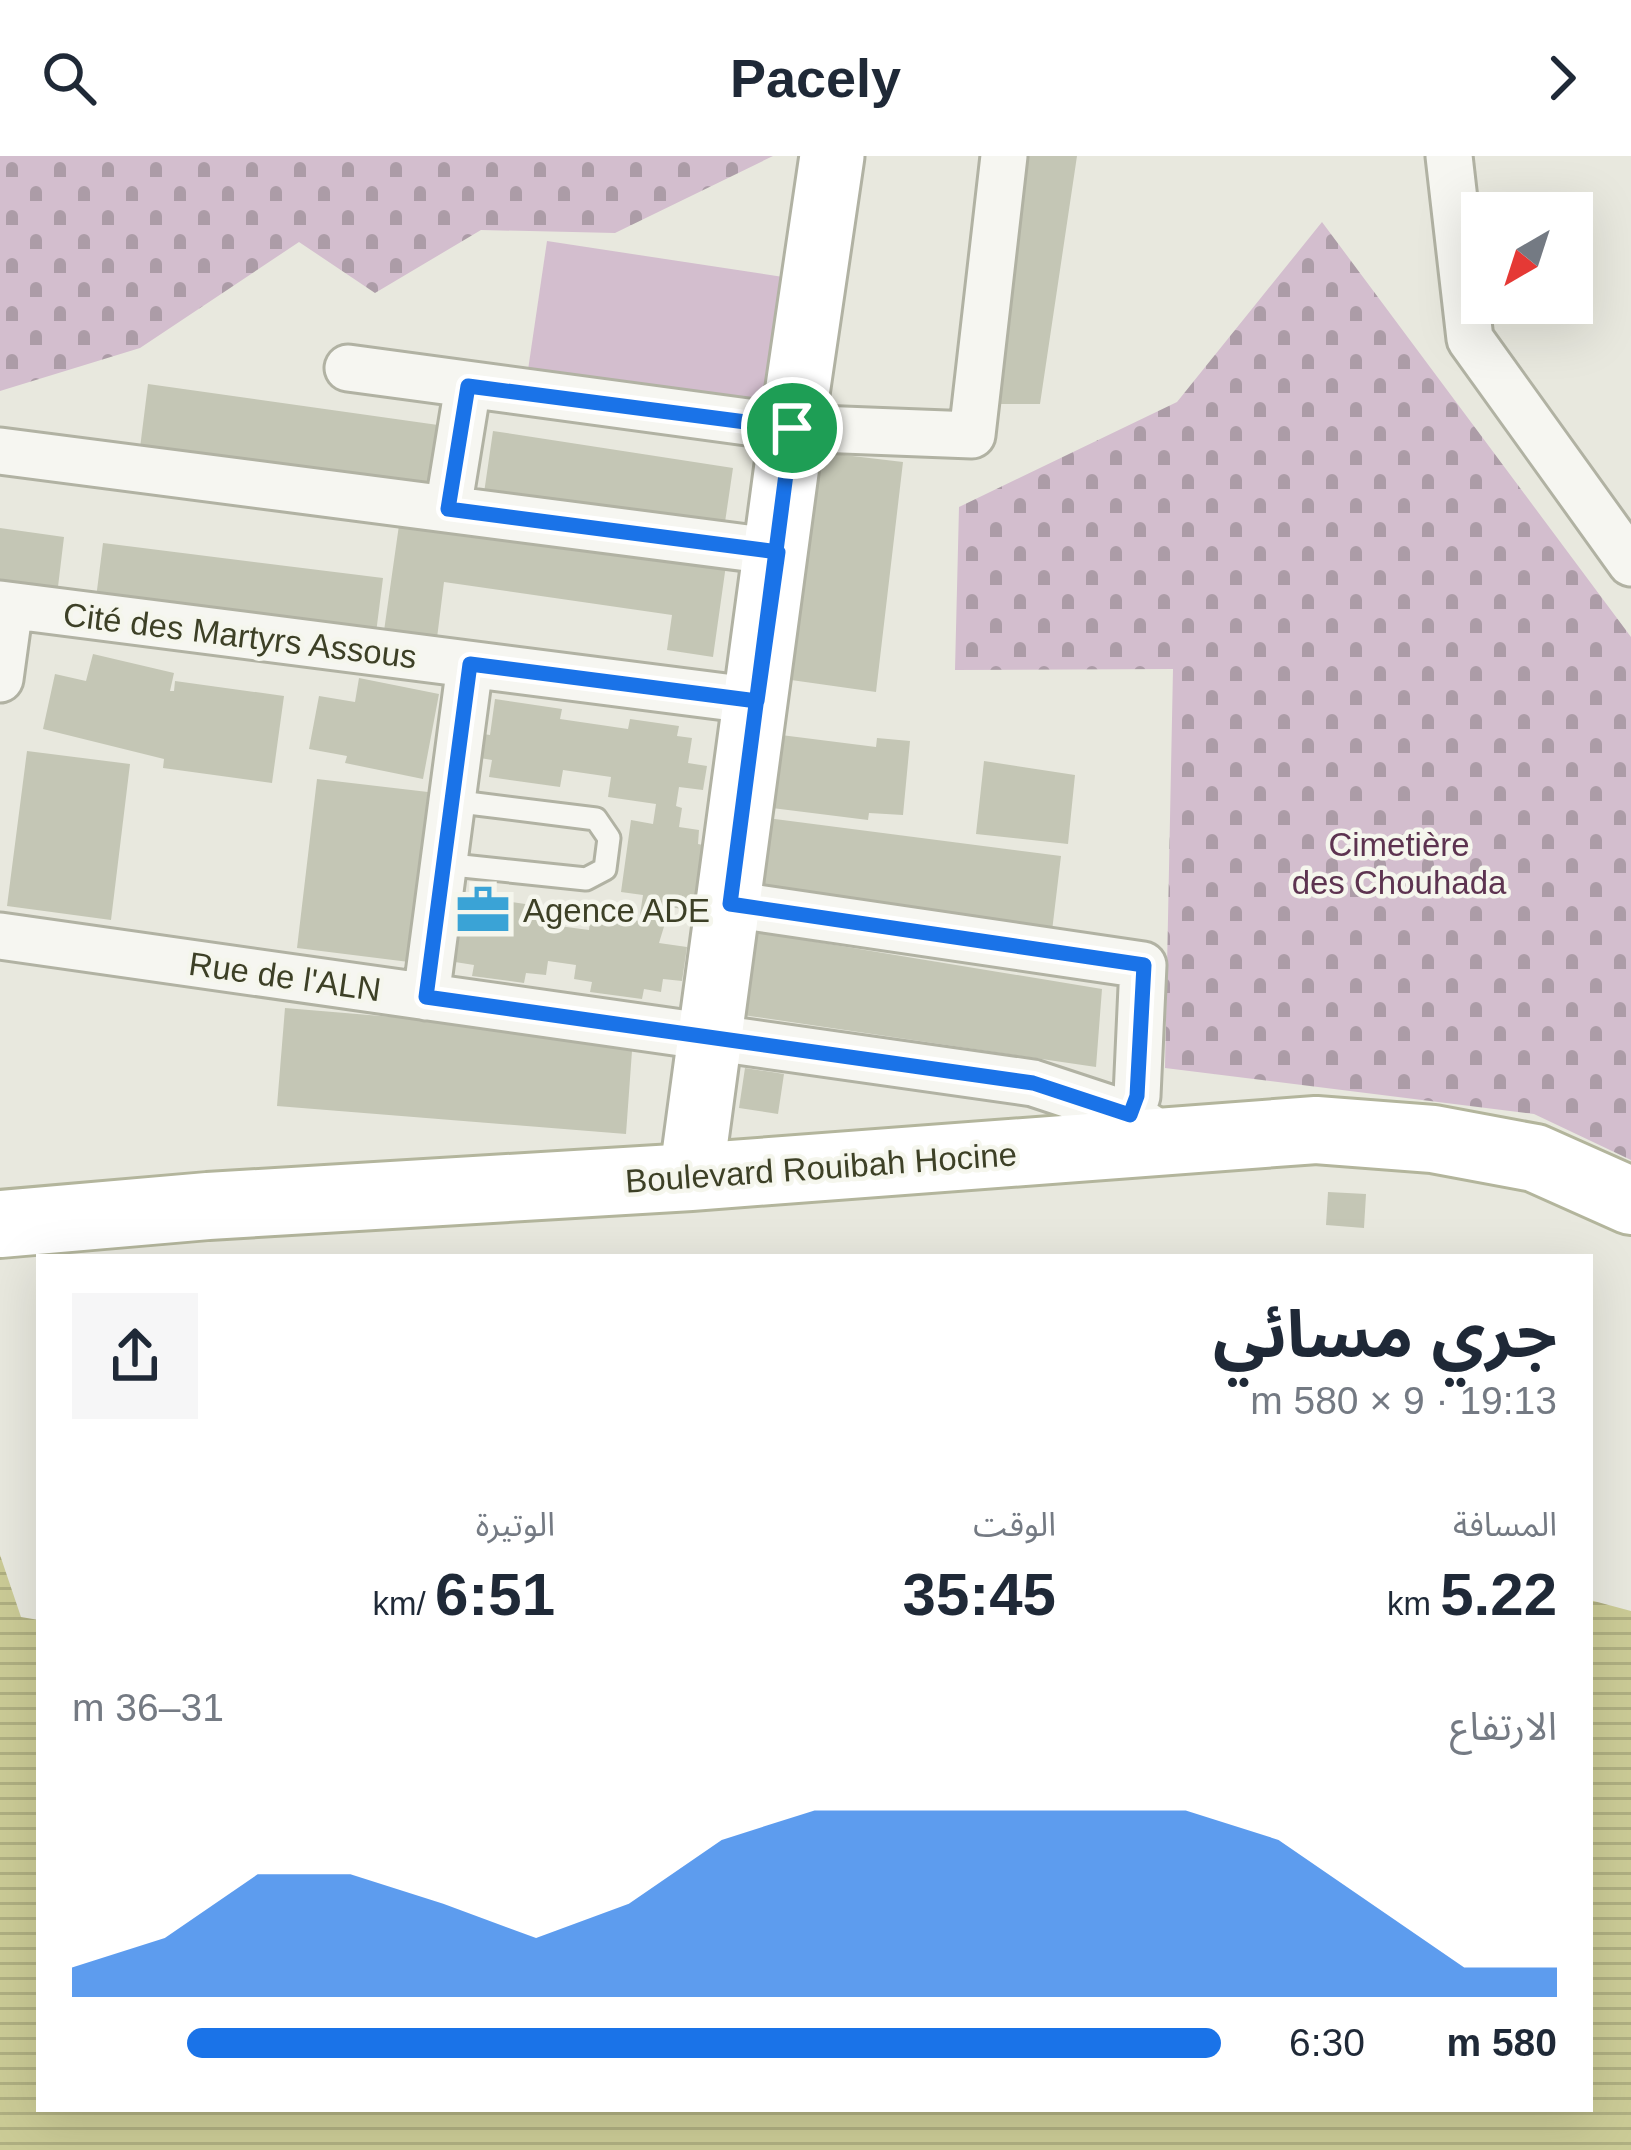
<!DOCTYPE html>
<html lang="ar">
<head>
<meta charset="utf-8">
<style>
  body { margin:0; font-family:Arial,"Noto Sans Arabic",sans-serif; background:#f6f6f7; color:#1f2937; direction:rtl; height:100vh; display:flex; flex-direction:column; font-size:45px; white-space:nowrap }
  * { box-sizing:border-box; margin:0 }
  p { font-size:39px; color:#747a83 }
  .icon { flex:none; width:66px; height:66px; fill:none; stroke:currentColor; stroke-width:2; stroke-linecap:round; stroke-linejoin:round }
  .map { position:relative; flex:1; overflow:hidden; direction:ltr }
  .details { position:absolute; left:36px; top:1098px; width:1557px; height:858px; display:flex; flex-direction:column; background:#fff; border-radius:0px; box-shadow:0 12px 48px #0002; direction:rtl }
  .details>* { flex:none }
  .needle { width:78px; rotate:219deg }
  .controls { position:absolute; left:1461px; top:36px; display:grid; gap:24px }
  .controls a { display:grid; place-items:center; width:132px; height:132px; border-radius:0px; background:#fff; box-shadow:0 12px 48px #0002; font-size:60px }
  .pin { position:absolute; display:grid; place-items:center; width:102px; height:102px; color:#fff; margin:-51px; border:6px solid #fff; border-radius:50%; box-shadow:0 3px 12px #0007 }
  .round { display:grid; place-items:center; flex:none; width:126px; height:126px; border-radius:0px; background:#f6f6f7 }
  .summary { display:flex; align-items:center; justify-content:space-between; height:204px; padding:0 36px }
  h1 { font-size:66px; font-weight:700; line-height:90px }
  .stats { display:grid; grid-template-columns:repeat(3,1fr); gap:18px; height:204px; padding:12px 36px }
  .stats div { display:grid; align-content:center }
  .stats b { font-size:60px; font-weight:700 }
  .stats small { font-size:33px; font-weight:400 }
  .stats p { font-size:33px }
  .chart { height:336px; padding:24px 36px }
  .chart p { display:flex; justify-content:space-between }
  .chart svg { width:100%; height:216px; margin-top:12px; fill:#1a73e8; opacity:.7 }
  ul { padding:0 36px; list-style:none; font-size:39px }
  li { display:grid; grid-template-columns:192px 144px 1fr; align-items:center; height:90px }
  li i { height:30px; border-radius:15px; background:#1a73e8 }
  header { display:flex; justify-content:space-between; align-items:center; height:156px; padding:0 36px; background:#fff; font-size:54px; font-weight:700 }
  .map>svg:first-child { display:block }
  .grass { fill:#d3bece }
  .cemetery { fill:url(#cemetery-stones) }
  .water { fill:url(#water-rules) }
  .building { fill:#c4c6b5 }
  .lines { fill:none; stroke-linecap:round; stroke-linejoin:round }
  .service-casing { stroke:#b1b2a3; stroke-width:27 }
  .minor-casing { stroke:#b1b2a3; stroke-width:51 }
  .secondary-casing { stroke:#b1b2a3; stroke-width:69 }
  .primary-casing { stroke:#b3b59c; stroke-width:72 }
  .service { stroke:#f6f6f1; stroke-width:21 }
  .minor { stroke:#f6f6f1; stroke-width:45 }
  .secondary { stroke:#fff; stroke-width:63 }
  .primary { stroke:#fff; stroke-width:66 }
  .route-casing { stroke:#fff; stroke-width:24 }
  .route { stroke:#1a73e8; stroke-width:15 }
  .labels { text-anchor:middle; stroke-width:9; stroke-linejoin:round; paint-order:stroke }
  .street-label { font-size:33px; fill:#3d4026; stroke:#f5f6ed }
  .park-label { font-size:33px; fill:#5d3350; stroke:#f5f6ed }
  .poi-label { font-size:33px; fill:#3d4026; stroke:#f5f6ed; text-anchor:start }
</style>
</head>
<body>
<header><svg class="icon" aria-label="forward" viewBox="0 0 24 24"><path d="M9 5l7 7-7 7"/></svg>Pacely<svg class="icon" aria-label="search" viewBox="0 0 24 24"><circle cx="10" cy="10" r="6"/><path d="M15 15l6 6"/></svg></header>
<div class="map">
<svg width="1631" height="1994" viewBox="0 0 1631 1994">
  <defs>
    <pattern id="cemetery-stones" width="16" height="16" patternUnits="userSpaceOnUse" patternTransform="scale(3)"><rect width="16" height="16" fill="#d3bece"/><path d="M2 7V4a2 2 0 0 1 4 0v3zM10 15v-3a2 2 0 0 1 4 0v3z" fill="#ac9ca7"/></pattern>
    <pattern id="water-rules" width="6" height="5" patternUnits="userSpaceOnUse" patternTransform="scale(3)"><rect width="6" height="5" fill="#cbcb96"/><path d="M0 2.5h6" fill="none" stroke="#afaf81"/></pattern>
  </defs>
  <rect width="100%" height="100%" fill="#e8e8de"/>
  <path class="grass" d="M547,85L783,121L762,247L528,214Z"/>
  <path class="cemetery" d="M0,0H773L615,77L481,74L375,137L299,86L140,192L0,235Z
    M1322,66L1631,481V1004L1534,958L1165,912L1173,513L955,514L959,351L1177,246Z"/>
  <path class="water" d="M0,1399L21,1461L39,1464V1953H1590V1444L1631,1455V1994H0Z"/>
  <path class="building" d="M1020,0H1077L1040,248H987Z
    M148,228L438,269L430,332L140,292Z
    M493,275L733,312L724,373L484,337Z
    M810,295L903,306L876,536L784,523Z
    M400,362L726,409L713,501L667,494L672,459L444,426L436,490L383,482Z
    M0,372L64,381L57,439L0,432Z
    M103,387L383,422L376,477L96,442Z
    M93,498L174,517L170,535H174L175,525L284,540L272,627L163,612L164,603L43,573L55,518L86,525Z
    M359,522L439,538L423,623L345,607L347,600L309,593L319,540L355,546Z
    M495,543L562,553L560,563L628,573L630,563L679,570L677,580L692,582L688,607L707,610L703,634L679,631L676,650L682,652L679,671L699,674L698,688L708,690L701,740L690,738L688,754L670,751L659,787L687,791L682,825L663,823L661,836L644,833L642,843L590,836L592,826L574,823L576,809L548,805L546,819L526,817L524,827L472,820L474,809L455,806L457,792L440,790L444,761L466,764L469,740L546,751L544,768L589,774L591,757L639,765L643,739L621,736L631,664L653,668L656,648L608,641L611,621L563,614L560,631L489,621L492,604L468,600L471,576L490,579Z
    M781,579L876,591L877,582L910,585L903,659L869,657L868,664L772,652Z
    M27,595L130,608L111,764L7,750Z
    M984,605L1075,619L1068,688L976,678Z
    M317,623L428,636L409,806L297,792Z
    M767,662L1061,700L1052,775L757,737Z
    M750,775L1102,833L1096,911L736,858Z
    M285,852L633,881L626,978L277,950Z
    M745,912L784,918L778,958L739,952Z
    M1328,1036L1366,1038L1364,1072L1326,1069Z"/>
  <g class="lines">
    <defs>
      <path id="service" d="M443,708L586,723L605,713L609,682L596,663L452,645"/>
      <path id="minor" d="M1449,0L1470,183L1631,407
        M348,212L792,272L972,279L1004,0
        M0,295L778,396
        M448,353L468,230
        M0,448L757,545
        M0,523L10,450
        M730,748L1143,809L1137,940L1130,959
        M0,780L1033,927L1130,959L1171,985
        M426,841L470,509"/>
      <path id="secondary" d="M691,1021L792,272L832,0"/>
      <path id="primary" d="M0,1068L208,1050L691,1021L1316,974L1433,983L1535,1002L1631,1045"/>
    </defs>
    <use href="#service" class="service-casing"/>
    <use href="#minor" class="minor-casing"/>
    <use href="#secondary" class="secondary-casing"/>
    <use href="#primary" class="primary-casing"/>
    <use href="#service" class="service"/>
    <use href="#minor" class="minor"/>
    <use href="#secondary" class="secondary"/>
    <use href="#primary" class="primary"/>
  </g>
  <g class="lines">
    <defs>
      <path id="route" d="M792,272L468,230L448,353L778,396L757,545L470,508L426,841L1033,927L1130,959L1137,940L1144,809L730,748L792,272"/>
    </defs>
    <use href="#route" class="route-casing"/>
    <use href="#route" class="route"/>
  </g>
  <defs>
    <symbol id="office-bare" viewBox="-9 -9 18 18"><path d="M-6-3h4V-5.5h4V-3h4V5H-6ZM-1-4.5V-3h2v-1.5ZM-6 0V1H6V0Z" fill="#3aa3d6" stroke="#f5f6ed" stroke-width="2.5" paint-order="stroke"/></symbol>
  </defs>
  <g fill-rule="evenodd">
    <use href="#office-bare" x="445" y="716" width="76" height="76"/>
  </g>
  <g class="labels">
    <g class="street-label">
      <text transform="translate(240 479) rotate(7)" y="12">Cité des Martyrs Assous</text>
      <text transform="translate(285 820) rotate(8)" y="12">Rue de l'ALN</text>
      <text transform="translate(821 1011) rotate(-4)" y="12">Boulevard Rouibah Hocine</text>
    </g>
    <g class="park-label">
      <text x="1399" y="700">Cimetière<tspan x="1399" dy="38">des Chouhada</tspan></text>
    </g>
    <g class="poi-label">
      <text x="523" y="766">Agence ADE</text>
    </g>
  </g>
</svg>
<div class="controls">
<a><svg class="needle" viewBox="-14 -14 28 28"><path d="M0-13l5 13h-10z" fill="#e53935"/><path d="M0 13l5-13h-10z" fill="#747a83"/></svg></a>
</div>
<div class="pin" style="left:792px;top:272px;background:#1e9e55"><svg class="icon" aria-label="arrive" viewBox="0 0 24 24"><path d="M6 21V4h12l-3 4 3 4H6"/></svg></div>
<section class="details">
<div class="summary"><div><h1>جري مسائي</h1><p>19:13 · 9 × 580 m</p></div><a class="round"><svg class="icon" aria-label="share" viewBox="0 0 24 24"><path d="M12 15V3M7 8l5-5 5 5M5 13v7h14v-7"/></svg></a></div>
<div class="stats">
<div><p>المسافة</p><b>5.22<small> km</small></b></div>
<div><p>الوقت</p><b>35:45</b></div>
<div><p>الوتيرة</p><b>6:51<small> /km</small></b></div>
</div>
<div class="chart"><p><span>الارتفاع</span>31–36 m</p>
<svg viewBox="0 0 160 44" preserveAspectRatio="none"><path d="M0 44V38L10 32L20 19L30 19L40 25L50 32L60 25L70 12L80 6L90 6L100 6L110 6L120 6L130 12L140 25L150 38L160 38V44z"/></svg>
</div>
<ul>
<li><b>580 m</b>6:30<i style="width:90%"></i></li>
</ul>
</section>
</div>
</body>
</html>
